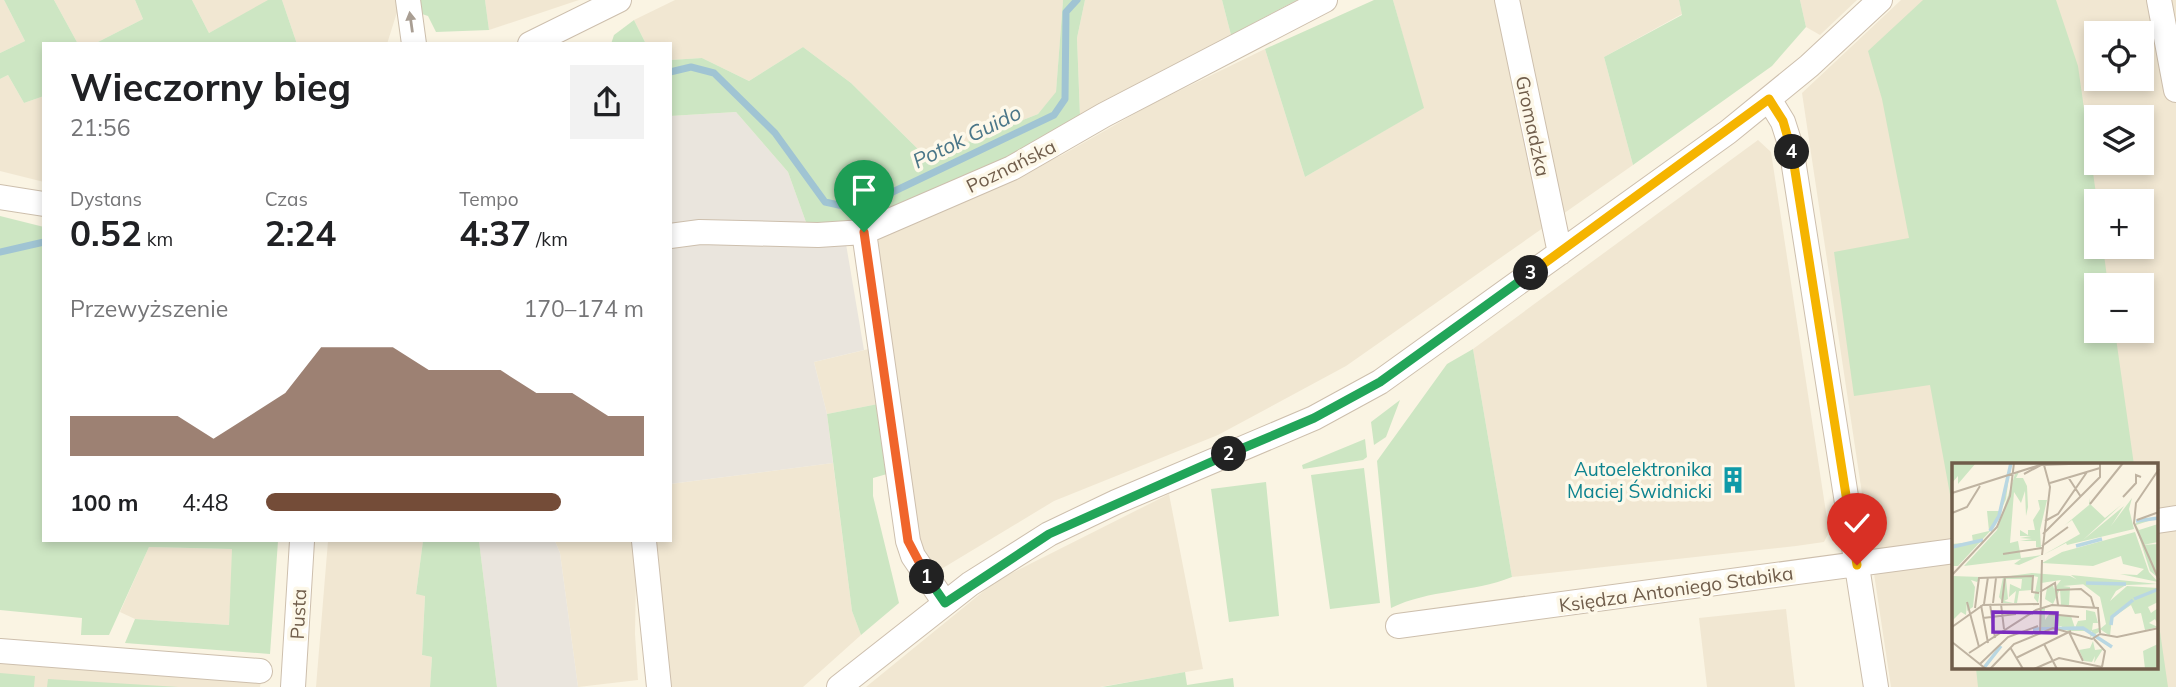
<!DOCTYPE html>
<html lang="pl">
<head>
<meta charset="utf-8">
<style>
  body { margin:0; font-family:Mulish,sans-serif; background:#f2f2f2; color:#202124; height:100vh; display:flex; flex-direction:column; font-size:26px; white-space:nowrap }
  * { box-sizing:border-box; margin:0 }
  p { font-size:23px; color:#757577 }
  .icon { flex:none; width:38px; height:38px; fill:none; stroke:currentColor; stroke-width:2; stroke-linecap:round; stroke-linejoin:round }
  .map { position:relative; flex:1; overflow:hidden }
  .details { position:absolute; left:42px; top:42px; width:630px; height:500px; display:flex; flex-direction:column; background:#fff; border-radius:0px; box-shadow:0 4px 10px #0003 }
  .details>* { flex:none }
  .controls { position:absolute; left:2084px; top:21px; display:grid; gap:14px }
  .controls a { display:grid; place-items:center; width:70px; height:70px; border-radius:0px; background:#fff; box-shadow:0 4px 10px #0003; font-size:35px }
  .pin { position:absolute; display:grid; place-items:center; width:60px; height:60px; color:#fff; margin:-72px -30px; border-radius:50% 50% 50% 0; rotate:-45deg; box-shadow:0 0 7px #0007 }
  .pin .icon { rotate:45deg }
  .km { position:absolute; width:35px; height:35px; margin:-18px; border-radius:50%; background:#222; color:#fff; font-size:19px; line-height:35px; text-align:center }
  .round { display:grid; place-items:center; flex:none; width:74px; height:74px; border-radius:0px; background:#f2f2f2 }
  .head { display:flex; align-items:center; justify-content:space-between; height:119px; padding:0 28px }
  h1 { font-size:38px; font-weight:700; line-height:52px }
  .stats { display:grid; grid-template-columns:repeat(3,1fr); gap:10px; height:119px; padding:7px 28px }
  .stats div { display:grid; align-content:center }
  .stats b { font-size:35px; font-weight:700 }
  .stats small { font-size:19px; font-weight:400 }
  .stats p { font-size:19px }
  .chart { height:196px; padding:14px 28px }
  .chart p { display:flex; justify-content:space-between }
  .chart svg { width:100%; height:126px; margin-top:7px; fill:#744c38; opacity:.7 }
  ul { padding:0 28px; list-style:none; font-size:23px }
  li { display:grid; grid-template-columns:112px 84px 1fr; align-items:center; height:52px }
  li i { height:18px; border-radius:9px; background:#744c38 }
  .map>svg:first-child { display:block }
  .residential { fill:#f1e7d2; fill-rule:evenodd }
  .industrial { fill:#eae5dd }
  .green { fill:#cde6c3 }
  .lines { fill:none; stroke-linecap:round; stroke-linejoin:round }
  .stream { stroke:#a0c4d3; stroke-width:7 }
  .minor-casing { stroke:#cdbfad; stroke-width:26 }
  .minor { stroke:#fff; stroke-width:24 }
  .oneway { fill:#a99e93 }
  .split-1-casing { stroke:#fff; stroke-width:14 }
  .split-2-casing { stroke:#fff; stroke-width:14 }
  .split-3-casing { stroke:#fff; stroke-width:14 }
  .split-4-casing { stroke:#fff; stroke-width:14 }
  .split-5-casing { stroke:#fff; stroke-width:14 }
  .split-1 { stroke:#f0652b; stroke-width:9 }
  .split-2 { stroke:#22a559; stroke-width:9 }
  .split-3 { stroke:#22a559; stroke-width:9 }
  .split-4 { stroke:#f5b400; stroke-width:9 }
  .split-5 { stroke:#f5b400; stroke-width:9 }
  .labels { text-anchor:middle; stroke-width:7; stroke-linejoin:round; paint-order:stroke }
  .street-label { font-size:19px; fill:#705d4b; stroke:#fdf8e9 }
  .culture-label { font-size:19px; fill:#0d838f; stroke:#fdf8e9; text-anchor:end }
  .water-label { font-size:21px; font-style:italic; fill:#4a7688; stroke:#fdf8e9 }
  .inset-river { fill:none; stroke:#b9d7e2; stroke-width:3.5 }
  .inset-road { fill:none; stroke:#bfb3a1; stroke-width:2 }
  .view { fill:#7b2cbf; fill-opacity:0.15; stroke:#7b2cbf; stroke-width:3.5 }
  .inset-edge { fill:none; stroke:#705d4b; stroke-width:3.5 }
</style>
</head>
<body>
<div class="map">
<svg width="2176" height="687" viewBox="0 0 2176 687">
  <rect width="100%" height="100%" fill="#faf4e3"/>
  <path class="residential" d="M0,0H4L25,41L0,53Z
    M54,0H135L143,19L94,44H78Z
    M192,0H268V1L209,33Z
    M282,0H397L398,9L387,44H297Z
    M485,0H579L489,30Z
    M675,0H1063L1056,93L1038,114L927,158L851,83L803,47L749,81L702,58L670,60V44H646L634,20Z
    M1085,0H1222L1231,35L1080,116L1077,38Z
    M1393,0H1679L1682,14L1604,57L1633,165L1346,366L1218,435L1054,501L933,574L916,545L872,242L900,223L1062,155L1150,105L1265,49L1305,177L1423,108Z
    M1800,0H1857L1820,35L1806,27Z
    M1901,0H2176V687H1891L1802,93ZM2096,33H2142V79H2096ZM2096,117H2142V163H2096ZM2096,201H2142V247H2096ZM2096,285H2142V331H2096ZM1954,465H2157V668H1954Z
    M8,75L24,103L44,96V182L0,171V79Z
    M1758,140L1771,152L1829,532L1824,542L1796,546L1512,577L1473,349Z
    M873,348L878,404L827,414L814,362Z
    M833,463L852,611L861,635L803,687H669L654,541H670V484Z
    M1169,494L1203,669L1100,687H866L996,581Z
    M328,541H423L416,594L425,595L422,655L432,657L430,687H316Z
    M555,541H632L636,575L635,634L638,680L578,687L560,553Z
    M149,547L233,549L229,625L135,619L120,612Z
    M1786,609L1795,687H1707L1699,618Z
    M0,662L261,682L260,687H0Z"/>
  <path class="industrial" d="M736,112L788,172L807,225L670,231V116Z
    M735,237L846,244L864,350L814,362L827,414L833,463L670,484V245Z
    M479,541H555L560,553L578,687H497Z"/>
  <path class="green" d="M4,0H54L78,44H44V96L24,103L8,75L0,79V53L25,41Z
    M135,0H192L209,33L268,0H282L297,44H94L143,19Z
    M420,0H485L489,30L436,32L428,16L422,14Z
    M1063,0H1085L1077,38L1080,116L1046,146L867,222L807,225L788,172L736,112L670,116V60L702,58L749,81L803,47L851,83L927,158L1038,114L1056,92Z
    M1222,0H1297L1231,35Z
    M1374,0H1393L1424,108L1305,177L1265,49Z
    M1679,0H1800L1806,27L1772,66L1633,165L1604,57L1682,15Z
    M1923,0H2056L2078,66L2097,201L2096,247H2103L2108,285H2096V331H2115L2134,465H1954V516L1930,385L1854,396L1834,252L1909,238L1882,99L1868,51Z
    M634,20L646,44H611L614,35Z
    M0,216L44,227V541H278L270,654L125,643L135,619L229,625L232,549L149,547L109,635H81L82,618L0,610Z
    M1473,349L1512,577C1472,593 1430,589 1391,608L1377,461L1447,364Z
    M1400,400L1386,437L1374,445L1371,422Z
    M878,404L887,474L873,478V496L899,603L861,635L852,611L827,414Z
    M1365,439L1367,457L1363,460L1303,469L1302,465Z
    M1364,468L1380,603L1330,609L1311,475Z
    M1266,482L1279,616L1229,622L1211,489Z
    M423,541H479L497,687H430L432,657L422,655L425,596L416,594Z
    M2157,611L2168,687H1978L1976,668H2157Z
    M1185,672L1187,685L1233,678L1234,687H1102Z
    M0,673L35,676L34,687H0Z
    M48,679L179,687H47Z"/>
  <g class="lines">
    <path class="stream" d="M670,72L691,67L714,73L775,133L825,202L857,209L1054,115L1065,99L1066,12L1077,0
      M0,252L44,242"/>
    <defs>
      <path id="minor" d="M408,0L414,44
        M1507,0L1560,253
        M2159,0L2176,90
        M530,44L619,0
        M1769,99L1783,122L1791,147L1876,687
        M0,197L44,204
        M864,232L908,541L913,556L945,603
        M670,236L700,232L818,235L864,232L1012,168L1104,115L1325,0
        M2157,521L2176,518
        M644,541L659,687
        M1398,626L1954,551
        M0,651L260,671
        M293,687L302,541
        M839,687L970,584L1049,534L1116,502L1314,418L1380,382L1728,132L1809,66L1880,0"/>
    </defs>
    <use href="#minor" class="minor-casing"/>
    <use href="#minor" class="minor"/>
  </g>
  <defs><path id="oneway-solid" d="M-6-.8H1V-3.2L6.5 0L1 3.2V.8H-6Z" transform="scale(1.75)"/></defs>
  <use class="oneway" href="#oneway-solid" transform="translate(411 22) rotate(-98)"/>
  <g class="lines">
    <defs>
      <path id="split-1" d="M864,232L908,541L927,577"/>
      <path id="split-2" d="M927,577L945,603L1049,534L1229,454"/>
      <path id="split-3" d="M1229,454L1314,418L1380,382L1531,273"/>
      <path id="split-4" d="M1531,273L1769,99L1783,121L1792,152"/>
      <path id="split-5" d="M1792,152L1857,565"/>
    </defs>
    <use href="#split-1" class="split-1-casing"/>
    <use href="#split-2" class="split-2-casing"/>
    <use href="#split-3" class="split-3-casing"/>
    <use href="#split-4" class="split-4-casing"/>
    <use href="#split-5" class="split-5-casing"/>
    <use href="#split-1" class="split-1"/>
    <use href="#split-2" class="split-2"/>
    <use href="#split-3" class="split-3"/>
    <use href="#split-4" class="split-4"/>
    <use href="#split-5" class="split-5"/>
  </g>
  <defs>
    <symbol id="building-bare" viewBox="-9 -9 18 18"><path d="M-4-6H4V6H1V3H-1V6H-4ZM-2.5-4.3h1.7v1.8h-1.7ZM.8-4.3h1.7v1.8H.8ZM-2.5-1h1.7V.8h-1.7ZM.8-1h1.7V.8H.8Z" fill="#0f9aa8" stroke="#fdf8e9" stroke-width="2.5" paint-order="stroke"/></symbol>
  </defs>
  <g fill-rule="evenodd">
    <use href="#building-bare" x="1714" y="461" width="38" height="38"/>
  </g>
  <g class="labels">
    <g class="street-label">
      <text transform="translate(1533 126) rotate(78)" y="7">Gromadzka</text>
      <text transform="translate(1011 166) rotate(-26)" y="7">Poznańska</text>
      <text transform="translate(1676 589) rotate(-8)" y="7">Księdza Antoniego Stabika</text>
      <text transform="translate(298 614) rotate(-87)" y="7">Pusta</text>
    </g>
    <g class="culture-label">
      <text x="1712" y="476">Autoelektronika<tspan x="1712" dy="22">Maciej Świdnicki</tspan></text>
    </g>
    <g class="water-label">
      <text transform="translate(967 137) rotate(-26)" y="7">Potok Guido</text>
    </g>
  </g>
  <g transform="translate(1952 463)">
    <rect width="206" height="206" fill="#faf4e3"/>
    <path d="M0,0H24L6,21V13L0,20ZM67,9L64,15H71L75,23L76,44L74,53L73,28L69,40L62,29L58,80L66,78L69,95L90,92L67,102L62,101L69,96L12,103L45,67L63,11ZM57,13L54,36L41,65L6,103H0V81L21,79L20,72L37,68L35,48H47ZM138,35V41L153,55L169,42L131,77L172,43L159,63L180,35L177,46L182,66L115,82L114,80L91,92L128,71L120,57L113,62L137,42ZM86,37H95L88,67L89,85L84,84V78H68L80,76L68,75L79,73H68V67L76,72V67H83L81,57L88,46ZM192,55H206L184,62L187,67L206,61V79L191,82L206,81L205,114L198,108L183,61ZM183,69L197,109L206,119L168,111L185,112L192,106L171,101L169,93L141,103L90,100L110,89ZM80,110L118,113L134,121L111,123L118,124L117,142H109L108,126L101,141L93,136L95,125L101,122L102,126L109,117L89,120L86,140L82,135L86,114L81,113L80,127L67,128L65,140H62L64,128L57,134L58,121L69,126L70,116H54L56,136L52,138L61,140H51L47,134L51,114ZM119,112L206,121L174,122L164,128L158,138L175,123L206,125V139L196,144L199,150L206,145V162L203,156L197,160L206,164L193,167L189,150L183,151L179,142L160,155L158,173L148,166L154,161L148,134ZM0,113L29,114L25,119L19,117L23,124L21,144L15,148V138L14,152L9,149L1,157ZM93,145V157L97,151L119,153L123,165L126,158L134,157V147L143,149L146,160H141L140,167L147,165V169L138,174L140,168H116L109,163L89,168V146ZM141,178L143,187L151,186L142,200L143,193L140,199L132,198L127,187L138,185ZM206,181V206H193L191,188Z" fill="#cde6c3"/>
    <path class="inset-river" d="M184,58L207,55M38,68L47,53L59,0M124,83L150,76M0,84L31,77M134,120L174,121M182,136L207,126M159,162L160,154L181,137M81,166L131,165L160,184M31,206L49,183"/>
    <path class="inset-road" d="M207,6L184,40L182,60L207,117M72,11L89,2L145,0M116,14L129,34M98,20L148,5M0,30L94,0M171,34L184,20V12L189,14M138,41L171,0M0,50L15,44L28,23M185,57L207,49M93,58L106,51L135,9M91,71L148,14V0M90,83L116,64M51,91L90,85M90,92L98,24L92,2M0,112L45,64L58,33L62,0M105,127L129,126L139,134L142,144M88,129L103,120L106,142M15,139L27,184M41,140L44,115M50,140L53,114M32,141L36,114M38,141L43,175M49,141L52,166M29,142L36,180M23,145L27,115L81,113L80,129L87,130M97,151L127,154M31,155L64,151M0,164L31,142L87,141M88,169L90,97M117,169L131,198M142,176L153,188L150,204M0,179L34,206M92,181L105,206M58,184L71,206M17,190L84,147L100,142L146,145L148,170M64,195L119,168M28,201L56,174L86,163M38,206L62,181L101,165L140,176L148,171L165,174L207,165M82,206L107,195L150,204"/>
    <path class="view" d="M41,149L105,150L104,170L41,169Z"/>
    <rect width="206" height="206" class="inset-edge"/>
  </g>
</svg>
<div class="controls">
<a><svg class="icon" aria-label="locate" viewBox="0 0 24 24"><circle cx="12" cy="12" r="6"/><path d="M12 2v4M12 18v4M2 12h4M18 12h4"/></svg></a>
<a><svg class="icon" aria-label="layers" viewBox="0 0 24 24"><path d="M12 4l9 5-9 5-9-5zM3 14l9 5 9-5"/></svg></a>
<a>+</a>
<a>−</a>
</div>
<div class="pin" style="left:864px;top:232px;background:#1e9e55"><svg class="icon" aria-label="arrive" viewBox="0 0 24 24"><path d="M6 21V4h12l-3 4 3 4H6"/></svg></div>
<div class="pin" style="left:1857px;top:565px;background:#d93025"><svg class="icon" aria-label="check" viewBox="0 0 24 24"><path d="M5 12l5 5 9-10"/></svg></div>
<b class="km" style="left:927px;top:577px">1</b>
<b class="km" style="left:1229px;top:454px">2</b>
<b class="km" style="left:1531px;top:273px">3</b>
<b class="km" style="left:1792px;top:152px">4</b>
<section class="details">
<div class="head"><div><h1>Wieczorny bieg</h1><p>21:56</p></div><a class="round"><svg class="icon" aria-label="share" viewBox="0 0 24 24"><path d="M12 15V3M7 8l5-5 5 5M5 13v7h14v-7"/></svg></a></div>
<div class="stats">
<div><p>Dystans</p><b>0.52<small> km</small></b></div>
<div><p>Czas</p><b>2:24</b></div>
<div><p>Tempo</p><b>4:37<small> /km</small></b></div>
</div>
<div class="chart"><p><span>Przewyższenie</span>170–174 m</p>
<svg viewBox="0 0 160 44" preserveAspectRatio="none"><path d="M0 44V30L10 30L20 30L30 30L40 38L50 30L60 22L70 6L80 6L90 6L100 14L110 14L120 14L130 22L140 22L150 30L160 30V44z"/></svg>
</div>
<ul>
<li><b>100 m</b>4:48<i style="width:78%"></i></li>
</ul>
</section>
</div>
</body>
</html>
